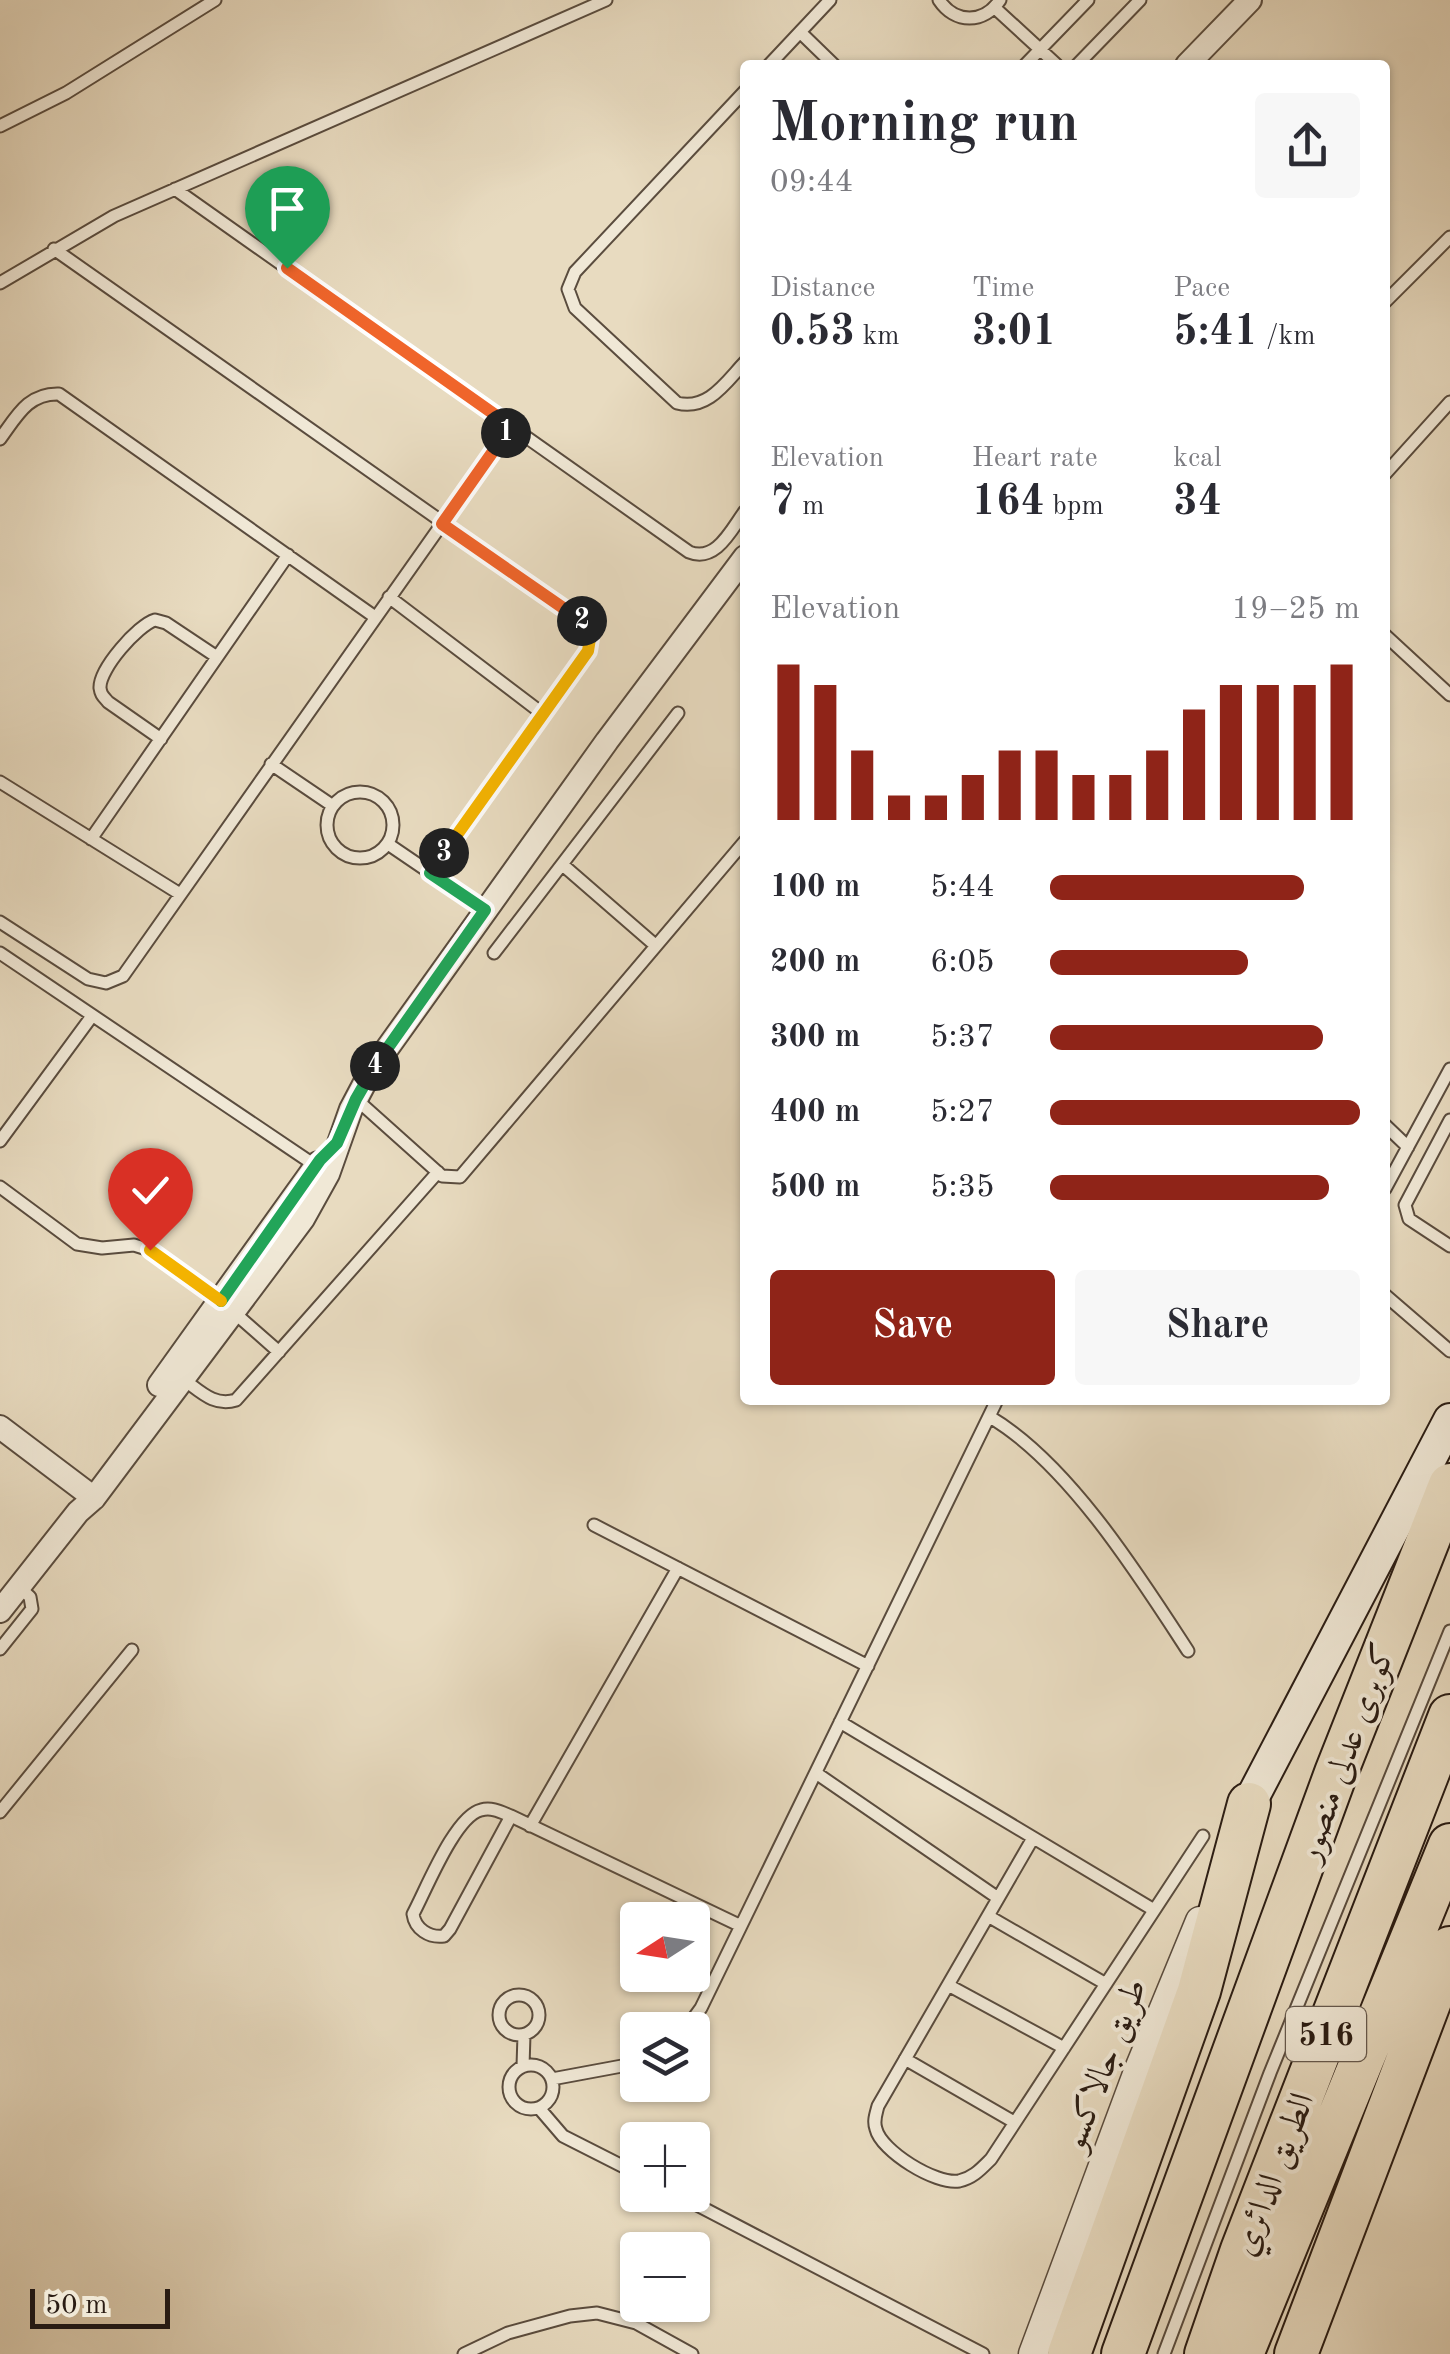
<!DOCTYPE html>
<html lang="en">
<head>
<meta charset="utf-8">
<style>
  body { margin:0; font-family:"Old Standard TT",Amiri,serif; background:#f7f7f7; color:#2b2b33; height:100vh; display:flex; flex-direction:column; font-size:38px; white-space:nowrap }
  * { box-sizing:border-box; margin:0 }
  p { font-size:32px; color:#7c7c81 }
  .icon { flex:none; width:55px; height:55px; fill:none; stroke:currentColor; stroke-width:2; stroke-linecap:round; stroke-linejoin:round }
  .map { position:relative; flex:1; overflow:hidden }
  .details { position:absolute; left:740px; top:60px; width:650px; height:1345px; display:flex; flex-direction:column; background:#fff; border-radius:10px; box-shadow:0 2px 8px #0004 }
  .details>* { flex:none }
  .needle { width:65px; rotate:258deg }
  .fabs { position:absolute; left:620px; top:1902px; display:grid; gap:20px }
  .fabs a { display:grid; place-items:center; width:90px; height:90px; border-radius:10px; background:#fff; box-shadow:0 2px 8px #0004; font-size:50px }
  .scale { position:absolute; left:30px; bottom:25px; width:140px; box-sizing:border-box; padding-left:10px; border:5px solid #2a1c13; border-top:0; font-size:28px; line-height:35px; white-space:nowrap; color:#2a1c13; -webkit-text-stroke:8px #f0e8d6; paint-order:stroke }
  .pin { position:absolute; display:grid; place-items:center; width:85px; height:85px; color:#fff; margin:-102px -42px; border-radius:50% 50% 50% 0; rotate:-45deg; box-shadow:0 0 10px #0007 }
  .pin .icon { rotate:45deg }
  .km { position:absolute; width:50px; height:50px; margin:-25px; border-radius:50%; background:#222; color:#fff; font-size:28px; line-height:50px; text-align:center }
  .round { display:grid; place-items:center; flex:none; width:105px; height:105px; border-radius:10px; background:#f7f7f7 }
  .summary { display:flex; align-items:center; justify-content:space-between; height:170px; padding:0 30px }
  h1 { font-size:55px; font-weight:600; line-height:75px }
  .stats { display:grid; grid-template-columns:repeat(3,1fr); gap:15px; height:170px; padding:10px 30px }
  .stats div { display:grid; align-content:center }
  .stats b { font-size:42px; font-weight:600 }
  .stats small { font-size:28px; font-weight:400 }
  .stats p { font-size:28px }
  .chart { height:280px; padding:20px 30px }
  .chart p { display:flex; justify-content:space-between }
  .chart svg { width:100%; height:180px; margin-top:10px; stroke:#8f2418; stroke-width:6 }
  .cta { display:flex; gap:20px; margin-top:auto; padding:20px 30px }
  .cta a { flex:1; height:115px; border-radius:10px; background:#8f2418; color:#fff; font-size:40px; font-weight:600; line-height:115px; text-align:center }
  .cta a+a { background:#f7f7f7; color:#2b2b33 }
  ul { padding:0 30px; list-style:none; font-size:32px }
  li { display:grid; grid-template-columns:160px 120px 1fr; align-items:center; height:75px }
  li i { height:25px; border-radius:12px; background:#8f2418 }
  .map>svg:first-child { display:block }
  .lines { fill:none; stroke-linecap:round; stroke-linejoin:round }
  .service-casing { stroke:#5a4c3e; stroke-width:15 }
  .minor-casing { stroke:#5a4c3e; stroke-width:26 }
  .tertiary-casing { stroke:#5a4c3e; stroke-width:31 }
  .secondary-casing { stroke:#2a1c13; stroke-width:36 }
  .motorway-casing { stroke:#2a1c13; stroke-width:46 }
  .service { stroke:#f0e8d6; stroke-width:11 }
  .minor { stroke:#f0e8d6; stroke-width:22 }
  .tertiary { stroke:#f0e8d6; stroke-width:28 }
  .secondary { stroke:#f0e8d6; stroke-width:32 }
  .motorway { stroke:#e8dbc0; stroke-width:42 }
  .split-1-casing { stroke:#fff; stroke-width:20 }
  .split-2-casing { stroke:#fff; stroke-width:20 }
  .split-3-casing { stroke:#fff; stroke-width:20 }
  .split-4-casing { stroke:#fff; stroke-width:20 }
  .split-5-casing { stroke:#fff; stroke-width:20 }
  .split-6-casing { stroke:#fff; stroke-width:20 }
  .split-1 { stroke:#f0652b; stroke-width:12 }
  .split-2 { stroke:#f0652b; stroke-width:12 }
  .split-3 { stroke:#f5b400; stroke-width:12 }
  .split-4 { stroke:#22a559; stroke-width:12 }
  .split-5 { stroke:#22a559; stroke-width:12 }
  .split-6 { stroke:#f5b400; stroke-width:12 }
  .labels { text-anchor:middle; stroke-width:8; stroke-linejoin:round; paint-order:stroke }
  .shield { fill:#f0e8d6; stroke:#65594e; stroke-width:2.5 }
  .shield-label { font-size:32px; font-weight:bold; fill:#2a1c13 }
  .street-label { font-size:35px; fill:#2a1c13; stroke:#f0e8d6 }
</style>
</head>
<body>
<div class="map">
<svg width="1450" height="2354" viewBox="0 0 1450 2354">
  <rect width="100%" height="100%" fill="#e8dbc0"/>
  <filter id="stains"><feTurbulence type="fractalNoise" baseFrequency=".002" numOctaves="4"/><feColorMatrix values="0 0 0 0 .2 0 0 0 0 .09 0 0 0 0 .02 0 0 0 .5 -.17"/></filter>
  <radialGradient id="worn" r=".72"><stop offset=".6" stop-color="#630" stop-opacity="0"/><stop offset="1" stop-color="#630" stop-opacity=".3"/></radialGradient>
  <g class="lines">
    <defs>
      <path id="service" d="M939,0C955,24 984,24 1000,0
        M995,8L1057,65
        M800,32L834,65
        M769,65L830,0
        M1025,65L1088,0
        M1077,65L1140,0
        M745,91L575,272L568,289L575,308L677,403C708,411 726,382 745,362
        M0,126L66,93L215,0
        M175,189L689,552C716,563 731,530 745,511
        M54,249L586,623L591,631L587,651L430,873
        M0,283L114,216L606,0
        M1385,302L1450,237
        M0,439C17,416 28,393 59,394L375,617
        M1385,474L1450,402
        M389,597L543,714
        M1385,635L1450,695
        M161,739L108,702C103,696 101,695 100,688C99,669 138,625 155,620L166,623L217,657
        M271,764L333,806
        M0,782L180,894
        M327 825a33 33 0 1 1 66 0a33 33 0 1 1-66 0Z
        M91,839L288,555
        M388,844L485,910
        M564,866L655,945
        M0,922L88,979L106,983L123,976L511,426
        M0,953L316,1166
        M494,953L678,713
        M356,1099L442,1176L460,1177L745,841
        M1450,1120L1405,1205L1409,1219L1450,1246
        M1385,1125L1408,1147
        M0,1141L92,1016
        M0,1187L77,1244L102,1248L134,1245L150,1250L221,1301L279,1352
        M1385,1189L1450,1069
        M1385,1295L1450,1351
        M183,1379C200,1391 214,1407 236,1400L438,1172
        M990,1417C1068,1463 1138,1574 1188,1651
        M594,1525L868,1666
        M0,1649L32,1609L30,1597L19,1587
        M840,1722L1154,1910
        M816,1773L998,1898
        M0,1812L132,1650
        M511,1816L450,1929L444,1936C429,1938 415,1929 413,1914C426,1890 455,1816 481,1810C492,1807 501,1812 511,1816L741,1926
        M530,1826L678,1568
        M1033,1838L878,2106C876,2114 873,2121 876,2129C881,2151 936,2185 959,2181C973,2178 981,2169 991,2159L1203,1836
        M988,1916L1106,1984
        M948,1985L1064,2048
        M499 2015a20 20 0 1 1 40 0a20 20 0 1 1-40 0Z
        M685,2030L701,2008L997,1400
        M905,2059L1014,2122
        M509 2087a22 22 0 1 1 44 0a22 22 0 1 1-44 0Z
        M523,2066L524,2035
        M552,2079L638,2063
        M539,2108L563,2136L638,2174
        M678,2195L983,2354
        M464,2354L508,2333L570,2316L597,2313L636,2323L692,2354
        M1164,2354L1270,2073L1450,1631"/>
      <path id="minor" d="M1187,65L1250,0
        M159,1385L318,1163
        M0,1427L94,1498
        M0,1611L78,1512L94,1498L303,1219L328,1174L351,1109L371,1071L607,741L745,557"/>
      <path id="tertiary" d="M1033,2354L1139,2069L1200,1921"/>
      <path id="secondary" d="M1249,1804L1450,1420"/>
      <path id="motorway" d="M1069,2354L1199,1991L1249,1804
        M1123,2354L1336,1773L1450,1485
        M1206,2354L1242,2250L1450,1716
        M1242,2354L1450,1845
        M1296,2354L1450,1948"/>
    </defs>
    <use href="#service" class="service-casing"/>
    <use href="#minor" class="minor-casing"/>
    <use href="#tertiary" class="tertiary-casing"/>
    <use href="#secondary" class="secondary-casing"/>
    <use href="#motorway" class="motorway-casing"/>
    <use href="#service" class="service"/>
    <use href="#minor" class="minor"/>
    <use href="#tertiary" class="tertiary"/>
    <use href="#secondary" class="secondary"/>
    <use href="#motorway" class="motorway"/>
  </g>
  <g class="lines">
    <defs>
      <path id="split-1" d="M287,268L511,426L506,433"/>
      <path id="split-2" d="M506,433L442,524L582,621"/>
      <path id="split-3" d="M444,853L588,651L591,632L582,621"/>
      <path id="split-4" d="M375,1066L485,910L430,873L444,853"/>
      <path id="split-5" d="M221,1301L320,1160L337,1143L356,1099L375,1066"/>
      <path id="split-6" d="M150,1250L221,1301"/>
    </defs>
    <use href="#split-1" class="split-1-casing"/>
    <use href="#split-2" class="split-2-casing"/>
    <use href="#split-3" class="split-3-casing"/>
    <use href="#split-4" class="split-4-casing"/>
    <use href="#split-5" class="split-5-casing"/>
    <use href="#split-6" class="split-6-casing"/>
    <use href="#split-1" class="split-1"/>
    <use href="#split-2" class="split-2"/>
    <use href="#split-3" class="split-3"/>
    <use href="#split-4" class="split-4"/>
    <use href="#split-5" class="split-5"/>
    <use href="#split-6" class="split-6"/>
  </g>
  <g class="labels">
    <rect class="shield" x="1286" y="2007" width="80" height="54" rx="8"/>
    <g class="shield-label">
      <text x="1326" y="2045">516</text>
    </g>
    <g class="street-label">
      <text transform="translate(1345 1752) rotate(-70)" y="12">كوبرى عدلى منصور</text>
      <text transform="translate(1103 2064) rotate(-69)" y="12">طريق جالاكسو</text>
      <text transform="translate(1272 2174) rotate(-69)" y="12">الطريق الدائري</text>
    </g>
  </g>
  <rect width="100%" height="100%" filter="url(#stains)"/>
  <rect width="100%" height="100%" fill="url(#worn)"/>
</svg>
<div class="fabs">
<a><svg class="needle" viewBox="-14 -14 28 28"><path d="M0-13l5 13h-10z" fill="#e53935"/><path d="M0 13l5-13h-10z" fill="#7c7c81"/></svg></a>
<a><svg class="icon" aria-label="layers" viewBox="0 0 24 24"><path d="M12 4l9 5-9 5-9-5zM3 14l9 5 9-5"/></svg></a>
<a>+</a>
<a>−</a>
</div>
<div class="scale">50 m</div>
<div class="pin" style="left:287px;top:268px;background:#1e9e55"><svg class="icon" aria-label="arrive" viewBox="0 0 24 24"><path d="M6 21V4h12l-3 4 3 4H6"/></svg></div>
<div class="pin" style="left:150px;top:1250px;background:#d93025"><svg class="icon" aria-label="check" viewBox="0 0 24 24"><path d="M5 12l5 5 9-10"/></svg></div>
<b class="km" style="left:506px;top:433px">1</b>
<b class="km" style="left:582px;top:621px">2</b>
<b class="km" style="left:444px;top:853px">3</b>
<b class="km" style="left:375px;top:1066px">4</b>
<section class="details">
<div class="summary"><div><h1>Morning run</h1><p>09:44</p></div><a class="round"><svg class="icon" aria-label="share" viewBox="0 0 24 24"><path d="M12 15V3M7 8l5-5 5 5M5 13v7h14v-7"/></svg></a></div>
<div class="stats">
<div><p>Distance</p><b>0.53<small> km</small></b></div>
<div><p>Time</p><b>3:01</b></div>
<div><p>Pace</p><b>5:41<small> /km</small></b></div>
</div>
<div class="stats">
<div><p>Elevation</p><b>7<small> m</small></b></div>
<div><p>Heart rate</p><b>164<small> bpm</small></b></div>
<div><p>kcal</p><b>34</b></div>
</div>
<div class="chart"><p><span>Elevation</span>19–25 m</p>
<svg viewBox="0 0 160 44" preserveAspectRatio="none"><path d="M5 44V6M15 44V11M25 44V27M35 44V38M45 44V38M55 44V33M65 44V27M75 44V27M85 44V33M95 44V33M105 44V27M115 44V17M125 44V11M135 44V11M145 44V11M155 44V6"/></svg>
</div>
<ul>
<li><b>100 m</b>5:44<i style="width:82%"></i></li>
<li><b>200 m</b>6:05<i style="width:64%"></i></li>
<li><b>300 m</b>5:37<i style="width:88%"></i></li>
<li><b>400 m</b>5:27<i style="width:100%"></i></li>
<li><b>500 m</b>5:35<i style="width:90%"></i></li>
</ul>
<div class="cta"><a>Save</a><a>Share</a></div>
</section>
</div>
</body>
</html>
